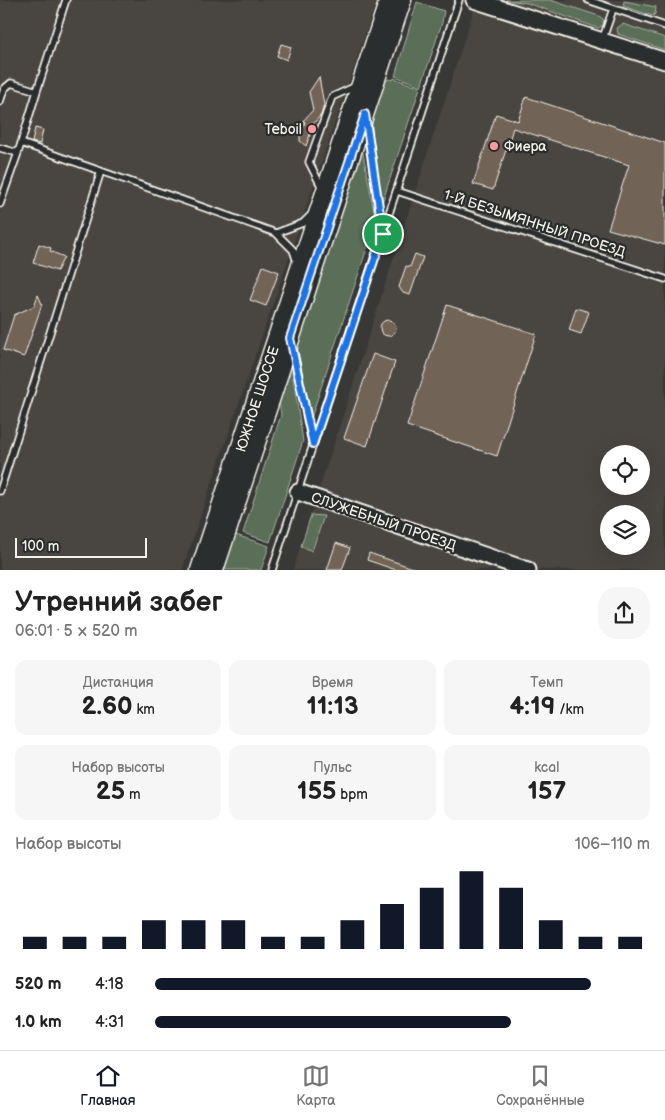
<!DOCTYPE html>
<html lang="ru">
<head>
<meta charset="utf-8">
<style>
  body { margin:0; font-family:"Balsamiq Sans",sans-serif; background:#f6f6f6; color:#222; height:100vh; display:flex; flex-direction:column; font-size:19px; white-space:nowrap }
  * { box-sizing:border-box; margin:0 }
  p { font-size:16px; color:#767676 }
  .icon { flex:none; width:28px; height:28px; fill:none; stroke:currentColor; stroke-width:2; stroke-linecap:round; stroke-linejoin:round }
  .map { position:relative; height:570px; overflow:hidden }
  .side { display:flex; flex-direction:column; background:#fff; flex:1 }
  .side>* { flex:none }
  .controls { position:absolute; left:600px; top:445px; display:grid; gap:10px }
  .controls a { display:grid; place-items:center; width:50px; height:50px; border-radius:50%; background:#fff; box-shadow:0 5px 20px #0002; font-size:25px }
  .scale { position:absolute; left:15px; bottom:12px; width:132px; box-sizing:border-box; padding-left:5px; border:2px solid #f4f1e8; border-top:0; font-size:14px; line-height:18px; white-space:nowrap; color:#f4f1e8; -webkit-text-stroke:4px #2a2d2e; paint-order:stroke }
  .pin { position:absolute; display:grid; place-items:center; width:42px; height:42px; color:#fff; margin:-21px; border:2px solid #fff; border-radius:50%; box-shadow:0 1px 5px #0007 }
  .round { display:grid; place-items:center; flex:none; width:52px; height:52px; border-radius:20px; background:#f6f6f6 }
  .overview { display:flex; align-items:center; justify-content:space-between; height:85px; padding:0 15px }
  h1 { font-size:28px; font-weight:800; line-height:38px }
  .stats { display:grid; grid-template-columns:repeat(3,1fr); gap:8px; height:85px; padding:5px 15px }
  .stats div { display:grid; align-content:center; border-radius:12px; background:#f6f6f6; text-align:center }
  .stats b { font-size:25px; font-weight:800 }
  .stats small { font-size:14px; font-weight:400 }
  .stats p { font-size:14px }
  .chart { height:140px; padding:10px 15px }
  .chart p { display:flex; justify-content:space-between }
  .chart svg { width:100%; height:90px; margin-top:5px; stroke:#111827; stroke-width:6 }
  ul { padding:0 15px; list-style:none; font-size:16px }
  li { display:grid; grid-template-columns:80px 60px 1fr; align-items:center; height:38px }
  li i { height:12px; border-radius:6px; background:#111827 }
  .menu { display:flex; justify-content:space-around; align-items:center; height:70px; border-top:1px solid #e0e0e0; background:#fff; font-size:14px; color:#767676 }
  .menu a { display:grid; justify-items:center; gap:2px }
  .menu .selected { color:#111827 }
  .map>svg:first-child { display:block }
  .built { fill:#494540; fill-rule:evenodd }
  .green { fill:#5a6e59; stroke:#a7b0a0 }
  .building { fill:#716357; stroke:#f4f1e8 }
  .lines { fill:none; stroke-linecap:round; stroke-linejoin:round }
  .lane-casing { stroke:#f4f1e8; stroke-width:9 }
  .secondary-casing { stroke:#f4f1e8; stroke-width:19 }
  .primary-casing { stroke:#f4f1e8; stroke-width:21 }
  .lane { stroke:#2a2d2e; stroke-width:5.5 }
  .secondary { stroke:#2a2d2e; stroke-width:15 }
  .primary { stroke:#2a2d2e; stroke-width:18 }
  .route-casing { stroke:#fff; stroke-width:10 }
  .route { stroke:#1a73e8; stroke-width:6 }
  .poi-dot { fill:#ff9aa2; stroke:#2a2d2e; stroke-width:2 }
  .labels { text-anchor:middle; stroke-width:4.5; stroke-linejoin:round; paint-order:stroke }
  .poi-label { font-size:14px; fill:#f4f1e8; stroke:#2a2d2e; text-anchor:end }
  .street-label { font-size:14px; fill:#f4f1e8; stroke:#2a2d2e }
</style>
</head>
<body>
<div class="map">
<svg width="665" height="570" viewBox="0 0 665 570">
  <rect width="100%" height="100%" fill="#383836"/>
  <filter id="ink" filterUnits="userSpaceOnUse"><feTurbulence type="fractalNoise" baseFrequency=".02" numOctaves="2"/><feDisplacementMap in="SourceGraphic" scale="10" xChannelSelector="R" yChannelSelector="G"/><feConvolveMatrix kernelMatrix="1 2 1 2 8 2 1 2 1" color-interpolation-filters="sRGB"/></filter>
  <g filter="url(#ink)">
    <path class="built" d="M0,0H377L182,570H0Z
      M477,0H665V570H293ZM609,454H641V486H609ZM609,514H641V546H609Z"/>
    <path class="green" d="M506,0H550L599,16L603,19L604,25L598,28L527,3Z
      M624,1L656,7L655,14L653,16L623,6Z
      M417,2L444,11L442,23L421,86L395,76Z
      M623,24L665,38V50L618,34L617,28Z
      M394,78L420,88L382,203C374,161 361,116 388,79L393,80Z
      M362,148L376,221L311,418L295,346Z
      M291,365L303,441L270,542L243,533L281,415L279,400Z
      M311,515L324,516L312,551L301,546Z
      M233,534L269,546L261,570H221Z"/>
    <path class="building" d="M281,44L291,47L287,60L277,56Z
      M319,77L324,105L321,115L314,123L306,146L300,141V136L305,122L303,121L313,110L309,92Z
      M526,97L665,143V245L608,229L629,165L513,128L493,190L473,184L496,114L518,121Z
      M35,128L43,130L40,144L32,142Z
      M39,244L51,248L50,251L64,257L57,271L33,263Z
      M415,254L423,257L410,295L403,293L399,287L406,266L410,267Z
      M263,266L279,272L266,306L250,300Z
      M38,295L42,304L24,357L3,350L14,315L34,306Z
      M447,305L536,334L497,456L407,426Z
      M576,308L589,312L581,334L569,330Z
      M380 328a8 8 0 1 1 16 0a8 8 0 1 1-16 0Z
      M373,354L395,362L367,446L344,438Z
      M336,543L350,548L342,570H327Z
      M369,553L416,569V570H396L367,560Z"/>
    <g class="lines">
      <defs>
        <path id="lane" d="M588,0L665,26
          M602,41L613,9
          M37,91L66,0
          M0,102L4,89L11,83L37,91L18,153L0,148
          M367,125L382,232
          M21,143L276,233L293,250L297,262
          M322,188L309,162L332,97L356,86
          M397,191L665,279
          M0,204L18,153
          M276,233L303,223L311,215
          M293,348L312,442
          M0,491L101,171
          M272,570L459,0"/>
        <path id="secondary" d="M474,0L665,61
          M298,492L528,570"/>
        <path id="primary" d="M200,570L389,0
          M214,570L402,0"/>
      </defs>
      <use href="#lane" class="lane-casing"/>
      <use href="#secondary" class="secondary-casing"/>
      <use href="#primary" class="primary-casing"/>
      <use href="#lane" class="lane"/>
      <use href="#secondary" class="secondary"/>
      <use href="#primary" class="primary"/>
    </g>
  </g>
  <g class="lines" filter="url(#ink)">
    <defs>
      <path id="route" d="M365,114L383,234L313,444L290,338Z"/>
    </defs>
    <use href="#route" class="route-casing"/>
    <use href="#route" class="route"/>
  </g>
  <g class="poi-dot">
    <circle cx="312" cy="129" r="5"/>
    <circle cx="494" cy="146" r="5"/>
  </g>
  <g class="labels">
    <g class="poi-label">
      <text x="302" y="134">Teboil</text>
      <text x="504" y="151" text-anchor="start">Фиера</text>
    </g>
    <g class="street-label">
      <text transform="translate(535 223) rotate(18)" y="5">1-Й БЕЗЫМЯННЫЙ ПРОЕЗД</text>
      <text transform="translate(257 399) rotate(-72)" y="5">ЮЖНОЕ ШОССЕ</text>
      <text transform="translate(384 521) rotate(19)" y="5">СЛУЖЕБНЫЙ ПРОЕЗД</text>
    </g>
  </g>
</svg>
<div class="controls">
<a><svg class="icon" aria-label="locate" viewBox="0 0 24 24"><circle cx="12" cy="12" r="6"/><path d="M12 2v4M12 18v4M2 12h4M18 12h4"/></svg></a>
<a><svg class="icon" aria-label="layers" viewBox="0 0 24 24"><path d="M12 4l9 5-9 5-9-5zM3 14l9 5 9-5"/></svg></a>
</div>
<div class="scale">100 m</div>
<div class="pin" style="left:383px;top:234px;background:#1e9e55"><svg class="icon" aria-label="arrive" viewBox="0 0 24 24"><path d="M6 21V4h12l-3 4 3 4H6"/></svg></div>
</div>
<section class="side">
<div class="overview"><div><h1>Утренний забег</h1><p>06:01 · 5 × 520 m</p></div><a class="round"><svg class="icon" aria-label="share" viewBox="0 0 24 24"><path d="M12 15V3M7 8l5-5 5 5M5 13v7h14v-7"/></svg></a></div>
<div class="stats">
<div><p>Дистанция</p><b>2.60<small> km</small></b></div>
<div><p>Время</p><b>11:13</b></div>
<div><p>Темп</p><b>4:19<small> /km</small></b></div>
</div>
<div class="stats">
<div><p>Набор высоты</p><b>25<small> m</small></b></div>
<div><p>Пульс</p><b>155<small> bpm</small></b></div>
<div><p>kcal</p><b>157</b></div>
</div>
<div class="chart"><p><span>Набор высоты</span>106–110 m</p>
<svg viewBox="0 0 160 44" preserveAspectRatio="none"><path d="M5 44V38M15 44V38M25 44V38M35 44V30M45 44V30M55 44V30M65 44V38M75 44V38M85 44V30M95 44V22M105 44V14M115 44V6M125 44V14M135 44V30M145 44V38M155 44V38"/></svg>
</div>
<ul>
<li><b>520 m</b>4:18<i style="width:88%"></i></li>
<li><b>1.0 km</b>4:31<i style="width:72%"></i></li>
</ul>
</section>
<nav class="menu">
<a class="selected"><svg class="icon" aria-label="home" viewBox="0 0 24 24"><path d="M3 11l9-7 9 7M6 9v11h12V9"/></svg>Главная</a>
<a><svg class="icon" aria-label="map" viewBox="0 0 24 24"><path d="M3 6l6-2 6 2 6-2v14l-6 2-6-2-6 2zM9 4v14M15 6v14"/></svg>Карта</a>
<a><svg class="icon" aria-label="saved" viewBox="0 0 24 24"><path d="M7 4h10v16l-5-4-5 4z"/></svg>Сохранённые</a>
</nav>
</body>
</html>
